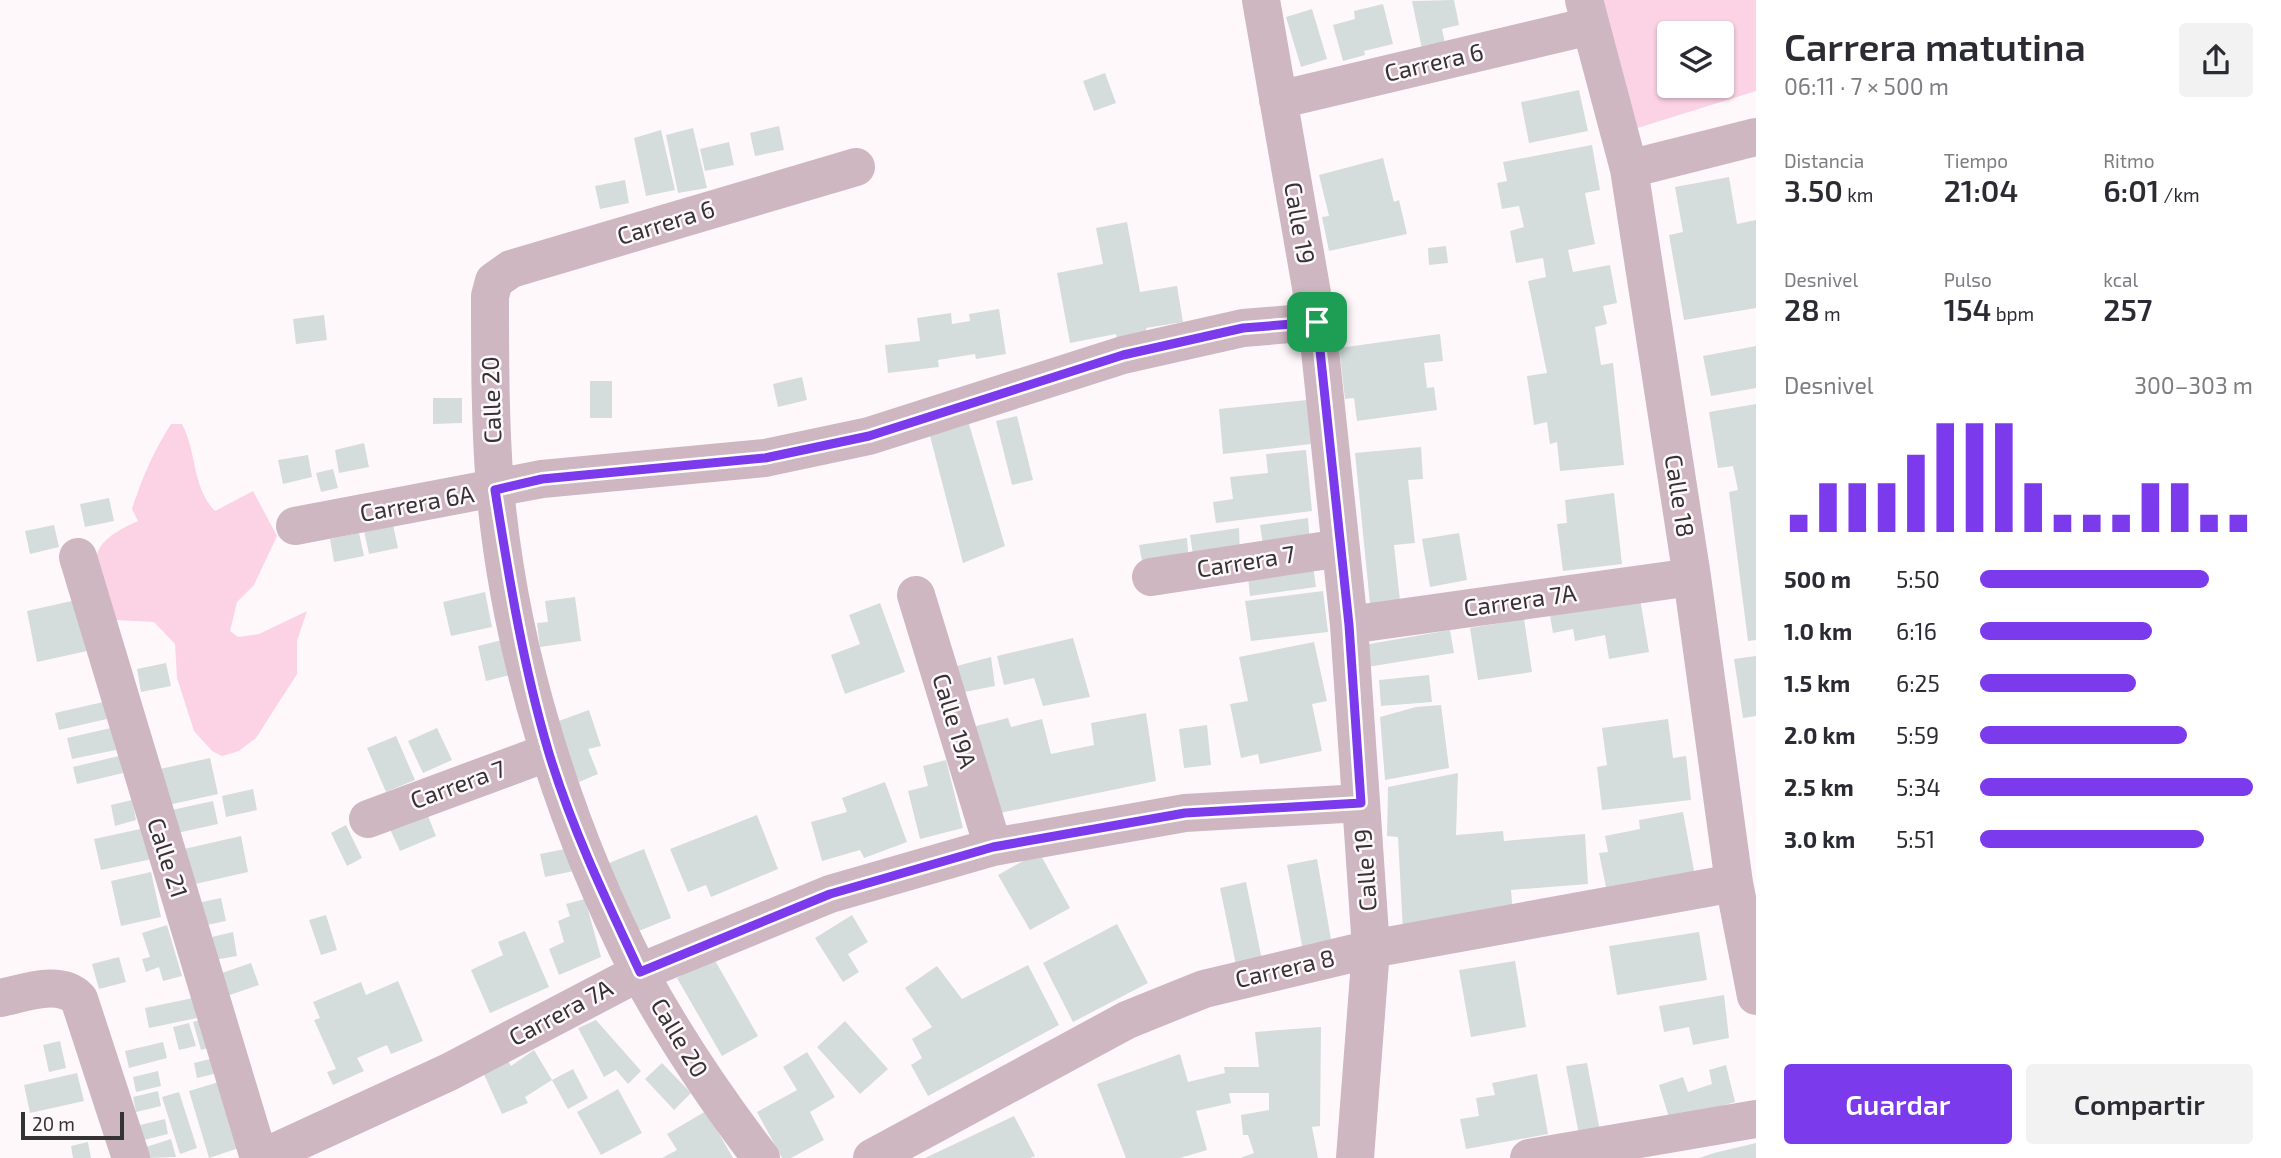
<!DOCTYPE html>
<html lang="es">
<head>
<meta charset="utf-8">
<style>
  body { margin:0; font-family:"Exo 2",sans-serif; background:#f2f2f3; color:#2b2b33; height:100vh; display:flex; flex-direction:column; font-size:26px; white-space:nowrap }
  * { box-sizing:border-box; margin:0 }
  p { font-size:23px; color:#7c7c81 }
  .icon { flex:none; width:38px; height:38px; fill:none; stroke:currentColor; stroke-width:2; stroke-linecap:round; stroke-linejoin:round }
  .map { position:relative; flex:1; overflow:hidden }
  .sheet { display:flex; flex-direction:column; background:#fff; width:525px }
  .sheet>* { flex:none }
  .fabs { position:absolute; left:1657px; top:21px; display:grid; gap:14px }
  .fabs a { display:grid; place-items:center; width:77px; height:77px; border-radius:7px; background:#fff; box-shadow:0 2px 5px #0004; font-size:35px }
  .scale { position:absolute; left:21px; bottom:18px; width:103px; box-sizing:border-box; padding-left:7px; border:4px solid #353234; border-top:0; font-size:19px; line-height:24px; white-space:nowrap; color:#353234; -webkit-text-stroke:5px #fff8fb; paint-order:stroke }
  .pin { position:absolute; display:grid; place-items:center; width:60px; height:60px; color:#fff; margin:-30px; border-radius:14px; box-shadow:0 4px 10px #0006 }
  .round { display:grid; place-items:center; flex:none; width:74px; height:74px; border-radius:7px; background:#f2f2f3 }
  .headline { display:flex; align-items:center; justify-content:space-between; height:119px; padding:0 28px }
  h1 { font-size:38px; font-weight:600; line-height:52px }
  .stats { display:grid; grid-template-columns:repeat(3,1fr); gap:10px; height:119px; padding:7px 28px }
  .stats div { display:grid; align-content:center }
  .stats b { font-size:30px; font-weight:600 }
  .stats small { font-size:19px; font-weight:400 }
  .stats p { font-size:19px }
  .chart { height:196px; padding:14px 28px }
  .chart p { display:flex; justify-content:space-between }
  .chart svg { width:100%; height:126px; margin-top:7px; stroke:#7c3aed; stroke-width:6 }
  .action { display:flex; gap:14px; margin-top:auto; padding:14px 28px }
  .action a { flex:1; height:80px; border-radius:7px; background:#7c3aed; color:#fff; font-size:28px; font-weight:600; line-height:80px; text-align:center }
  .action a+a { background:#f2f2f3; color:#2b2b33 }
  ul { padding:0 28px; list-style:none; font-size:23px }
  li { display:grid; grid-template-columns:112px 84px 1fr; align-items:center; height:52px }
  li i { height:18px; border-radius:9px; background:#7c3aed }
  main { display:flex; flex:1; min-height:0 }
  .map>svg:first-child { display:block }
  .green { fill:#fbd3e5; fill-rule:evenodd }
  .building { fill:#d4dddb }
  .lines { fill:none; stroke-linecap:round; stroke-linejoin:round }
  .street { stroke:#ceb7c1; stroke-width:38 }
  .route-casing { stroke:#fff; stroke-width:14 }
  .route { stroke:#7c3aed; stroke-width:9 }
  .labels { text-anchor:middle; stroke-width:5; stroke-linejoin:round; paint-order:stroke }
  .street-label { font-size:24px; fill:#353234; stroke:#fff8fb }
</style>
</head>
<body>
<main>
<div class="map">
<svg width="1756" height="1158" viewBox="0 0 1756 1158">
  <rect width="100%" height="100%" fill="#fff8fb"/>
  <path class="green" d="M1596,0H1756V91L1631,130ZM1670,33H1722V86H1670Z
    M171,424H182C197,452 192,488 215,511L253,491L277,536L254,585L237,602L230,631L238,637L259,634L307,611L297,641V674L256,738L239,751L222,756L212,751L194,731L177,678L175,644L154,622L115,620C97,567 76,548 138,521L132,509C141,480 154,450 171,424Z"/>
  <path class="building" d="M1454,0L1459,25L1442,29L1446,48L1423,54L1412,1Z
    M1383,4L1393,44L1364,51L1365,55L1343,61L1333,25L1355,19L1354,11Z
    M1312,9L1327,59L1301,67L1286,17Z
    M1105,73L1116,103L1094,111L1083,81Z
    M1579,90L1588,131L1529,143L1521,102Z
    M779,126L784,150L755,156L750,133Z
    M693,128L707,188L678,193L666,135Z
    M661,130L675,190L646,196L634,138Z
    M729,142L734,165L705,171L700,149Z
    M1592,145L1600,190L1585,193L1595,244L1568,250L1573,272L1610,265L1617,303L1603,306L1607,324L1595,327L1601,365L1613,363L1624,465L1560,471L1557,442L1550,444L1547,422L1534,425L1527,376L1547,373L1528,281L1546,277L1543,258L1516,263L1510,231L1524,227L1519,206L1502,209L1497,183L1507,181L1503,162Z
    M1383,158L1394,202L1399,200L1407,234L1329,251L1322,217L1329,216L1319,175Z
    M1729,177L1737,224L1756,220V308L1684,320L1669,235L1683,232L1675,187Z
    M625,180L629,203L600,209L595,186Z
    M1127,222L1140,292L1177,286L1183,322L1146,328L1148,336L1118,343L1116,334L1070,343L1057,273L1103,264L1096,228Z
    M1446,246L1448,263L1429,265L1428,248Z
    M999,309L1006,354L976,359L975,354L938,360L939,367L888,373L885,345L920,341L917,318L951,313L952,324L970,321L969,314Z
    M324,315L327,340L296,344L293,319Z
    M1440,334L1443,361L1424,363L1427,388L1434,387L1437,410L1357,421L1354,398L1345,399L1339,348Z
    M1756,346V388L1711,396L1703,356Z
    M802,377L807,400L778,407L773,384Z
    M590,381H612V418H590Z
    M433,398H462V423L433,424Z
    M1307,400L1311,444L1223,454L1219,409Z
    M1756,404V640L1748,641L1729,492L1738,490L1733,466L1718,468L1709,412Z
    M1017,416L1033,480L1012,485L996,421Z
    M969,424L1005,546L963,563L930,436Z
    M364,443L369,467L339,473L335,450Z
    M1421,447L1423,479L1408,480L1415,543L1394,545L1400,601L1370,604L1355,453Z
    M1306,450L1312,511L1216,523L1213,502L1233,499L1230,477L1268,473L1266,454Z
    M308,455L312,477L283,484L278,460Z
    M333,469L338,488L321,492L316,473Z
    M1614,493L1622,564L1563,571L1557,524L1567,523L1565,500Z
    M109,498L114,521L85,527L80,504Z
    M1308,518L1310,544L1264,552L1260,525Z
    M54,525L59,547L30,554L25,531Z
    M393,525L398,548L369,554L364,531Z
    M1239,528L1240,555L1194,562L1190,535Z
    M359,533L364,556L334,562L330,539Z
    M1459,533L1467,580L1430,587L1422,539Z
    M1187,538L1189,564L1144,571L1139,545Z
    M1312,558L1316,587L1250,596L1247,567Z
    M1323,591L1328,632L1251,641L1245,601Z
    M485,592L492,627L451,636L443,602Z
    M1639,593L1649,652L1609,659L1605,635L1575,641L1573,629L1553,633L1549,610Z
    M575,597L581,641L540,647L537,623L548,622L545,601Z
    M76,600L87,651L37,662L27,611Z
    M880,603L905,672L845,694L831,655L860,644L849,615Z
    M1524,619L1532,672L1478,680L1470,628Z
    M1450,630L1454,653L1367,667L1364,645Z
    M1073,638L1090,697L1043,706L1034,678L1004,685L997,656Z
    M506,639L514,674L486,681L478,646Z
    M1314,642L1327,701L1312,704L1322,751L1260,764L1258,754L1241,758L1230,704L1248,701L1239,657Z
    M1756,656V716L1743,718L1734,659Z
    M991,657L995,686L949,695L945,669Z
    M166,663L171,686L141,692L137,669Z
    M1429,675L1432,702L1381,706L1379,680Z
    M103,702L107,719L59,730L55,713Z
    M1441,705L1449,768L1385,780L1380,717L1416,707Z
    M589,710L601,746L588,749L598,774L579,782L556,722Z
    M1146,713L1156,781L985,816L964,729L1008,718L1011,727L1042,719L1051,754L1094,745L1091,723Z
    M1668,719L1673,758L1686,756L1691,800L1602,810L1597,767L1607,765L1602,728Z
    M1207,725L1211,765L1184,768L1179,729Z
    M111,728L116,750L72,759L67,738Z
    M437,728L452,760L423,773L408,741Z
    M396,736L415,780L386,792L367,748Z
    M119,756L123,773L77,784L73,767Z
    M210,758L218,794L168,805L160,769Z
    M946,760L963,828L920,839L908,791L928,786L923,766Z
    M1458,773L1456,835L1503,831L1504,841L1585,834L1588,884L1511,890L1513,915L1403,932L1398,837L1387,836L1388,787Z
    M885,782L907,842L864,858L860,850L822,861L811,822L847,812L842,798Z
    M253,789L257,810L226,817L222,796Z
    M132,800L136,820L115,826L111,805Z
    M213,801L218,824L177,833L172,810Z
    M426,811L436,836L400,851L389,827Z
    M1683,812L1695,876L1650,884L1649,879L1606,887L1599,853L1608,852L1605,836L1640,829L1639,820Z
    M757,815L778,869L711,897L706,885L688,892L670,849Z
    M346,825L362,858L347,866L331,833Z
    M145,828L152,859L101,870L94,839Z
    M241,836L248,872L191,885L184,849Z
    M570,848L574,871L545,877L540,854Z
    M644,849L671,918L631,934L604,865Z
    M1039,852L1070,908L1030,930L998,875Z
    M1317,859L1332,945L1303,951L1287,865Z
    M151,872L161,917L121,926L111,881Z
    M1246,882L1262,960L1236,965L1220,888Z
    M221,898L226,921L197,927L192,904Z
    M585,899L601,957L559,975L549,949L564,942L558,921L570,916L566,904Z
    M326,915L337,950L321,955L309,920Z
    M852,915L868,942L848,954L859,972L843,982L815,938Z
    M1117,924L1148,983L1073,1022L1043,963Z
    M167,925L182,976L163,981L159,967L146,972L142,959L150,957L142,933Z
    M525,931L549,987L490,1013L471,970L503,955L498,942Z
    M233,932L237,956L208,961L203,939Z
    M1699,932L1707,980L1617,995L1609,946Z
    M119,957L126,982L99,989L92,964Z
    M713,957L758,1036L722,1056L677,978Z
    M1515,961L1526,1027L1471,1037L1459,970Z
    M251,963L259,985L221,998L213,976Z
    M1028,965L1059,1025L928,1096L911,1065L922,1058L912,1039L932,1027L905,988L937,966L962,999Z
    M398,981L423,1041L391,1054L387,1045L357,1058L364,1071L333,1085L327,1072L336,1069L314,1020L320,1018L313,1002L361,982L366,995Z
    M1724,995L1729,1038L1693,1045L1689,1027L1664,1032L1659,1006Z
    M193,998L197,1018L149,1028L145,1008Z
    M210,1017L218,1045L201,1050L193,1022Z
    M596,1020L641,1071L628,1084L616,1070L604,1077L578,1028Z
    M845,1021L888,1069L860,1094L817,1047Z
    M189,1023L196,1046L179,1050L173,1027Z
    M1321,1027L1320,1126L1312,1127L1318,1158H1240L1254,1153L1248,1135H1243L1241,1115L1269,1110V1093H1229L1231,1103L1196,1111L1207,1150L1180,1158H1126L1097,1084L1180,1054L1188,1082L1225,1073L1224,1067H1259L1255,1032Z
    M60,1041L66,1068L49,1072L43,1045Z
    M163,1042L167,1058L129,1068L125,1051Z
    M534,1050L552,1080L525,1097L528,1103L502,1114L482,1070L507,1059L511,1066Z
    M807,1052L835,1097L810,1112L824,1140L791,1158H782L757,1112L797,1090L783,1067Z
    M218,1057L222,1072L197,1078L194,1063Z
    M662,1063L691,1093L674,1110L645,1079Z
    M1587,1063L1600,1131L1579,1135L1566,1066Z
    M1726,1065L1735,1102L1670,1121L1659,1085L1683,1077L1688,1092L1712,1084L1709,1070Z
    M573,1069L588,1098L568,1109L552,1080Z
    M158,1071L161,1086L136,1092L133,1077Z
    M77,1073L84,1101L30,1113L24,1085Z
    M1537,1074L1548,1134L1466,1149L1460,1119L1479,1116L1476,1098L1495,1095L1492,1083Z
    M222,1081L242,1147L209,1158L189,1091Z
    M618,1089L642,1133L601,1155L577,1112Z
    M158,1091L161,1106L136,1112L133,1097Z
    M179,1092L197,1148L180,1154L162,1097Z
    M706,1111L733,1158H662L677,1150L667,1134Z
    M1014,1116L1035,1156L1030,1158H925Z
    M165,1119L168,1134L144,1140L140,1125Z
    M171,1139L176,1157L149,1158L146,1147Z
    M88,1142L91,1158H73L71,1146Z
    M1756,1143V1158H1699L1714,1153Z"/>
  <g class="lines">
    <path class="street" d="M1261,0L1317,322L1349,625L1371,949L1355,1158
      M1584,0L1629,169L1692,577L1734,883L1756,996
      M1278,100L1590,26
      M1629,169L1756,137
      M295,526L542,479L765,458L869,436L1123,355L1243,328L1317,322
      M78,557L259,1158
      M1151,577L1341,548
      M916,595L993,847
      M1349,625L1692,577
      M368,819L549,752
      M0,998C25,993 60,979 79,999L131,1158
      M262,1158L449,1072L640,972L830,894L993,847L1185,813L1361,803
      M761,1158C716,1099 674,1037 639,972C564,826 509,651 495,487C490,423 490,360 490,296L494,281L511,269L856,167
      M872,1158L1127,1020L1204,989L1371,949L1734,883
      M1529,1158L1756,1119"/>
  </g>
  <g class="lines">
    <defs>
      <path id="route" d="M1317,322L1349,625L1361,803L1185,813L993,847L830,894L640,972C606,900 571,827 548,750C523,665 509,578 495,490L542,479L765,458L869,436L1123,355L1243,328Z"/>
    </defs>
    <use href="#route" class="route-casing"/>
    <use href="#route" class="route"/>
  </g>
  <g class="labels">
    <g class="street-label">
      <text transform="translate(1434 63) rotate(-13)" y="8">Carrera 6</text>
      <text transform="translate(666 223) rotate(-17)" y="8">Carrera 6</text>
      <text transform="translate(1299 223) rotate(80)" y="8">Calle 19</text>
      <text transform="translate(492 400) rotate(-92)" y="8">Calle 20</text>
      <text transform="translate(1679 496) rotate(81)" y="8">Calle 18</text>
      <text transform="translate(417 504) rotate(-10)" y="8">Carrera 6A</text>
      <text transform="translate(1246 562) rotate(-9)" y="8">Carrera 7</text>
      <text transform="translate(1520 601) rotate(-8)" y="8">Carrera 7A</text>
      <text transform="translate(954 721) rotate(73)" y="8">Calle 19A</text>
      <text transform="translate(458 785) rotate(-20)" y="8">Carrera 7</text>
      <text transform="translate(167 858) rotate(72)" y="8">Calle 21</text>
      <text transform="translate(1366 870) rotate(-94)" y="8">Calle 19</text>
      <text transform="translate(1285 969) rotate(-13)" y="8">Carrera 8</text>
      <text transform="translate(561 1013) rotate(-28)" y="8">Carrera 7A</text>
      <text transform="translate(679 1038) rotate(59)" y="8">Calle 20</text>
    </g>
  </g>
</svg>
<div class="fabs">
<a><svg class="icon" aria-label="layers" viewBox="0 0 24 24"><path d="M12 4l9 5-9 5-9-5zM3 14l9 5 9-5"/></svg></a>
</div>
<div class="scale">20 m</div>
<div class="pin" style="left:1317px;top:322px;background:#1e9e55"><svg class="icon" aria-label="arrive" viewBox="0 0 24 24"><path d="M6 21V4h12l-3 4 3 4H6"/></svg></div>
</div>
<section class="sheet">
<div class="headline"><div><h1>Carrera matutina</h1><p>06:11 · 7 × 500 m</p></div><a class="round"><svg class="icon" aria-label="share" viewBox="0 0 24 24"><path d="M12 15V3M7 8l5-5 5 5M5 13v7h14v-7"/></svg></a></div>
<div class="stats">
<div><p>Distancia</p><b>3.50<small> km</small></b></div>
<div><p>Tiempo</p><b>21:04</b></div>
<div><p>Ritmo</p><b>6:01<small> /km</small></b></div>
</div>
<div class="stats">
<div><p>Desnivel</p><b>28<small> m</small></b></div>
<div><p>Pulso</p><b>154<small> bpm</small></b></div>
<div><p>kcal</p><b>257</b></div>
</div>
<div class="chart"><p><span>Desnivel</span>300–303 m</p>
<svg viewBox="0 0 160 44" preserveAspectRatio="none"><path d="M5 44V38M15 44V27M25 44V27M35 44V27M45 44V17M55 44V6M65 44V6M75 44V6M85 44V27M95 44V38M105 44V38M115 44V38M125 44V27M135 44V27M145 44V38M155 44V38"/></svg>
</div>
<ul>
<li><b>500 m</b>5:50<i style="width:84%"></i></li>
<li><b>1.0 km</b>6:16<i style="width:63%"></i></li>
<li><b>1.5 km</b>6:25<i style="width:57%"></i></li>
<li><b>2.0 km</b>5:59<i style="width:76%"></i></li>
<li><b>2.5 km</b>5:34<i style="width:100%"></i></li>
<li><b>3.0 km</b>5:51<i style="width:82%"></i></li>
</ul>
<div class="action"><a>Guardar</a><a>Compartir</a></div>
</section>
</main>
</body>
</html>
